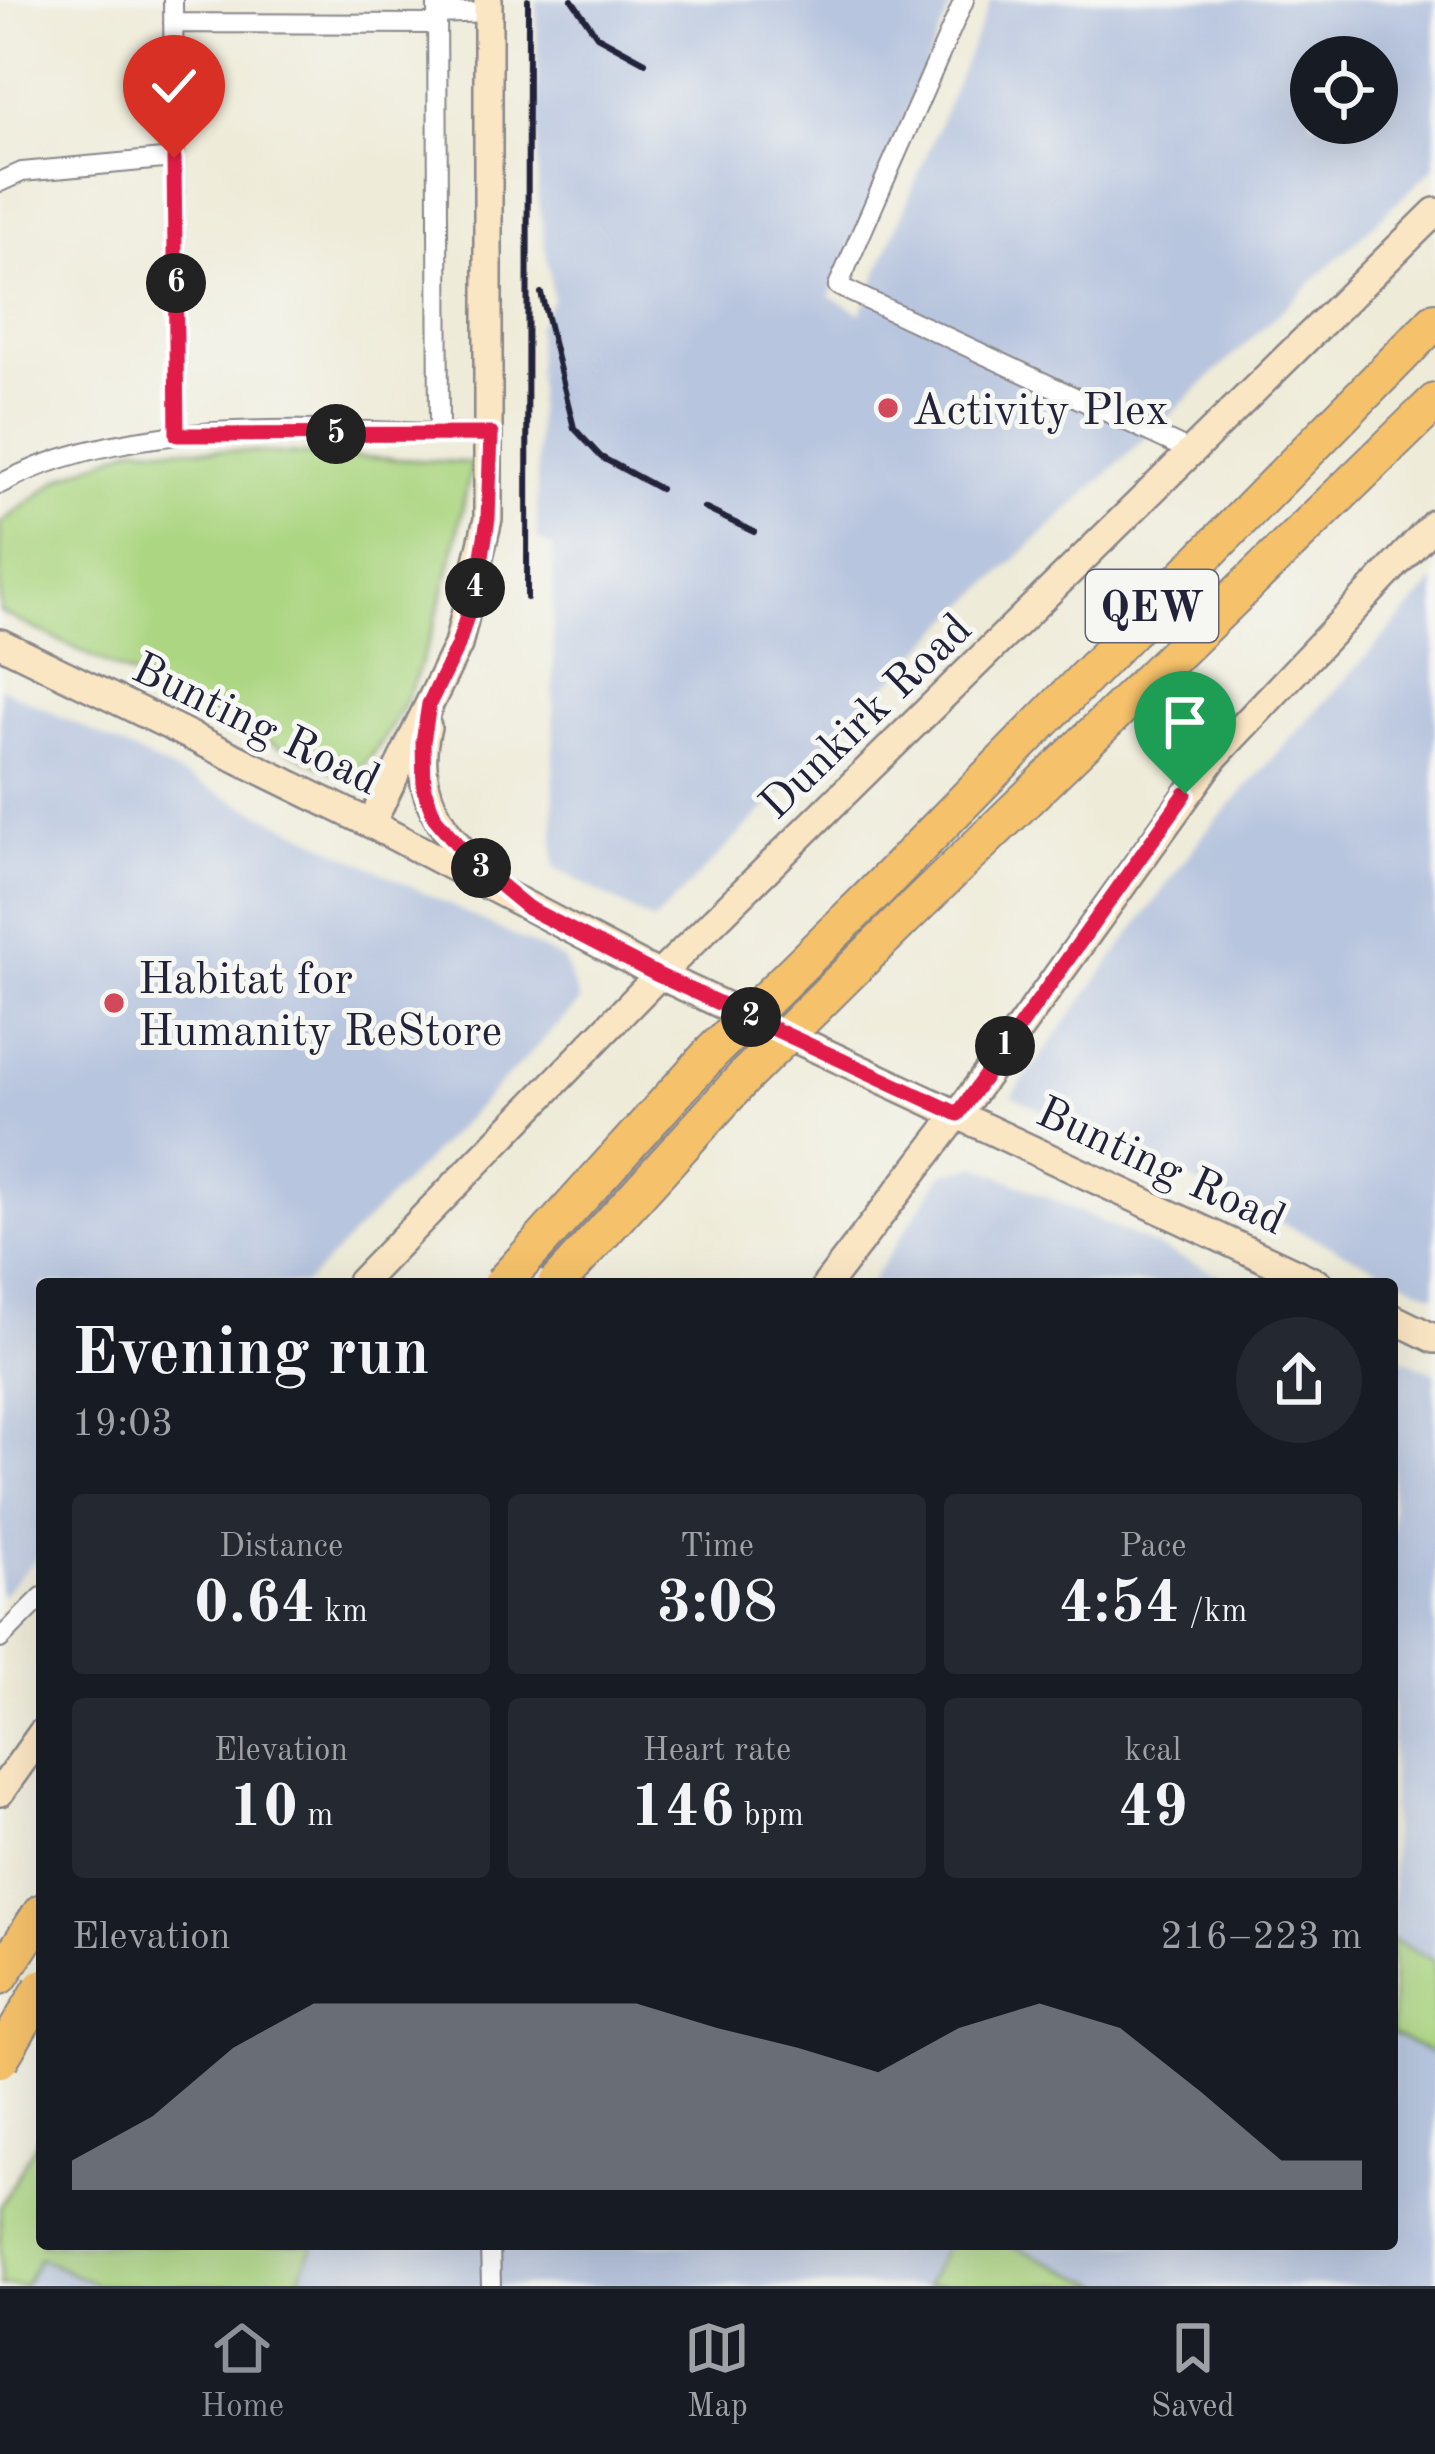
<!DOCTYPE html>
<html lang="en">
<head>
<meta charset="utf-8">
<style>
  body { margin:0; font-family:"Old Standard TT",serif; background:#242831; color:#f1f3f6; height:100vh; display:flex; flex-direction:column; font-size:45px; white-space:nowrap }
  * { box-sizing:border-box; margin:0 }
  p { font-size:39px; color:#9ea1a6 }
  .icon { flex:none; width:66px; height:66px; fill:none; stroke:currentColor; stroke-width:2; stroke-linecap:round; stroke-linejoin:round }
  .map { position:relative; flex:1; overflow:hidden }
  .sheet { position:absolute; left:36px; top:1278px; width:1362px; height:972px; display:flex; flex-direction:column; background:#171b24; border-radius:12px; box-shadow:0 12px 48px #0002 }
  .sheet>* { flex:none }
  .tools { position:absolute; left:1290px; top:36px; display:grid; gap:24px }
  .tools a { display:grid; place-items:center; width:108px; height:108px; border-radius:50%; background:#171b24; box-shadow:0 12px 48px #0002; font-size:60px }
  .pin { position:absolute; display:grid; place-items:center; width:102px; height:102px; color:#fff; margin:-123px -51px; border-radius:50% 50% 50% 0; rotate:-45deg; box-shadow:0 0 12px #0007 }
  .pin .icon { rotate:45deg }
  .km { position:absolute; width:60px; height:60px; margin:-30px; border-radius:50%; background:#222; color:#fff; font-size:33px; line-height:60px; text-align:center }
  .round { display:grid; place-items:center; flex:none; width:126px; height:126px; border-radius:63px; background:#242831 }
  .overview { display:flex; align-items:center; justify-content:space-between; height:204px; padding:0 36px }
  h1 { font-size:66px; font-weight:600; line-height:90px }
  .figures { display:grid; grid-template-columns:repeat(3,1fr); gap:18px; height:204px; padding:12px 36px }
  .figures div { display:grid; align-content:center; border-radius:12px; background:#242831; text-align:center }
  .figures b { font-size:60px; font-weight:600 }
  .figures small { font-size:33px; font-weight:400 }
  .figures p { font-size:33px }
  .chart { height:336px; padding:24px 36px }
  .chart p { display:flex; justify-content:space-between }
  .chart svg { width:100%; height:216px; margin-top:12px; fill:#8c9099; opacity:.7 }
  .dock { display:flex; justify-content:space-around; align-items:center; height:168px; border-top:3px solid #363941; background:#171b24; font-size:33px; color:#9ea1a6 }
  .dock a { display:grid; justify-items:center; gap:6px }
  .dock .active { color:#8c9099 }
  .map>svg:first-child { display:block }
  .industrial { fill:#b7c5de; fill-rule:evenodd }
  .green { fill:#acd681; stroke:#677c5e; stroke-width:3 }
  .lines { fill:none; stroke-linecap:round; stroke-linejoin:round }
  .street-casing { stroke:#88868a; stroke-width:22 }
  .secondary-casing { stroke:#88868a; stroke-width:32 }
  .highway-casing { stroke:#88868a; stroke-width:40 }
  .street { stroke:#fff; stroke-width:18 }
  .secondary { stroke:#fbe6c4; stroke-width:27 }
  .highway { stroke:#f5c16b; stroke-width:36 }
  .rail { stroke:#22223b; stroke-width:6 }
  .highway-bridge-casing { stroke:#88868a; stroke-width:40; stroke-linecap:butt }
  .highway-bridge { stroke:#f5c16b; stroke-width:36 }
  .route-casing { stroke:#fff; stroke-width:24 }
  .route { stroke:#e11d48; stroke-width:15 }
  .poi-dot { fill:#d1495b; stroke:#f6f6f2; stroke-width:4.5 }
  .labels { text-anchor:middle; stroke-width:10; stroke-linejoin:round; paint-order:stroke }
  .shield { fill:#f6f6f2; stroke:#626272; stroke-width:3 }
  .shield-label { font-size:42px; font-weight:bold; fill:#22223b }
  .poi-label { font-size:45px; fill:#22223b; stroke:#f6f6f2; text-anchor:start }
  .street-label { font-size:45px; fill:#22223b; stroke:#f6f6f2 }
</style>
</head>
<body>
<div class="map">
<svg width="1435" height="2286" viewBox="0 0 1435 2286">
  <rect width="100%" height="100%" fill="#f6f6f2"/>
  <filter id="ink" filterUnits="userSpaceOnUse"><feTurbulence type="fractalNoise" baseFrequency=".00833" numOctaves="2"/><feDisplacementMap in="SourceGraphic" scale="24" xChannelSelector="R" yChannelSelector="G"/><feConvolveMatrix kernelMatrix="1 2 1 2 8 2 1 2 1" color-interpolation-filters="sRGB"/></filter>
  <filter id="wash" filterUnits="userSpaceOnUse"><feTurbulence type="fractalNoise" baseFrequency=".004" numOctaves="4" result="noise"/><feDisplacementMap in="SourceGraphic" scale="48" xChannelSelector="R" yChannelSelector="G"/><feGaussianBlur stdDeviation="2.7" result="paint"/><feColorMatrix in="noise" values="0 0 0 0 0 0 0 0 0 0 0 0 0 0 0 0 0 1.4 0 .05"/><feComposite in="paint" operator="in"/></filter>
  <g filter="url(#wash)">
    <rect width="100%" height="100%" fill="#eeebd8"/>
    <path class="industrial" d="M537,0H953L830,297L861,313L991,0H1435V167L954,617L653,922L554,867L553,548L537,538V326L553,299L538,197ZM1311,57H1377V123H1311Z
      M1435,581V1295L1012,1096L1203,835Z
      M0,687L563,960L580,1002L305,1284H42V1553L0,1597Z
      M978,1166L1239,1284H869L944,1173Z
      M1392,1354L1435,1373V1961L1392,1940Z
      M1392,2034L1435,2055V2286H1104L1008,2244H1392Z
      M314,2244H946L927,2286H296Z
      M38,2258L98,2286H24Z"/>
    <path class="green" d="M136,446L472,463C451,562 426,711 349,780L0,612V524L61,478Z
      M1392,1940L1435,1961V2055L1392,2034Z
      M42,2131V2244H314L296,2286H98L39,2258L24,2286H0V2208Z
      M946,2244H1008L1104,2286H927Z"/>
  </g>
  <g filter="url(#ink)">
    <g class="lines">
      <defs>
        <path id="street" d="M173,0L177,435
          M437,0L439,434
          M964,0L838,286L1192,452
          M437,14L487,12
          M173,23L436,24
          M0,182L22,172L174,158
          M0,484C139,410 337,433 491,434
          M0,1639L42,1597
          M490,2244L491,2286"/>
        <path id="secondary" d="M0,643L371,824L659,975L1319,1284
          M427,727C411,789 441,836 488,874
          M371,824L458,645L488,519V0
          M359,1284L659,975L1435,212
          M827,1284L958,1114L1215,756L1435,523
          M1392,1318L1435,1339
          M0,1792L42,1733"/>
        <path id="highway" d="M872,895L1435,321
          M899,923L1435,402
          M0,1976L42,1912"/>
      </defs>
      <use href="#street" class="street-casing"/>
      <use href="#secondary" class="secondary-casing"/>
      <use href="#highway" class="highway-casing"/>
      <use href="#street" class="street"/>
      <use href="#secondary" class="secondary"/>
      <use href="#highway" class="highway"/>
      <path class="rail" d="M572,0L597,36L645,62
        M541,293L574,428L601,457L660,489
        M704,508L754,532
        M527,598L528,0"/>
      <defs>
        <path id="highway-bridge" d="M502,1284L712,1052L872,895
          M556,1284L745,1076L899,923
          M0,2059L42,1988"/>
      </defs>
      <use href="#highway-bridge" class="highway-bridge-casing"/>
      <use href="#highway-bridge" class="highway-bridge"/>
    </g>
  </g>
  <g class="lines" filter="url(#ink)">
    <defs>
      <path id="route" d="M174,158L177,435L491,434L488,519L478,580L458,645L429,704L423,742L424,789L435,818L471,861L528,908L658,975L958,1114L1185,794"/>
    </defs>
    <use href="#route" class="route-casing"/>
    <use href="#route" class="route"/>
  </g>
  <g class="poi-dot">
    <circle cx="888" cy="408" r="12"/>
    <circle cx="114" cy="1003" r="12"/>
  </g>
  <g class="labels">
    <rect class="shield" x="1086" y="570" width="132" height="72" rx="9"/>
    <g class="shield-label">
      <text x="1152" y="621">QEW</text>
    </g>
    <g class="poi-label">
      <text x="912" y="424">Activity Plex</text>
      <text x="138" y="993">Habitat for<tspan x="138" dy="52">Humanity ReStore</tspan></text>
    </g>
    <g class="street-label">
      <text transform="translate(864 715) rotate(-44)" y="16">Dunkirk Road</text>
      <text transform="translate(257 722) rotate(26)" y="16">Bunting Road</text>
      <text transform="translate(1162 1164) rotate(25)" y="16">Bunting Road</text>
    </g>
  </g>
</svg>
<div class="tools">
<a><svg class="icon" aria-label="locate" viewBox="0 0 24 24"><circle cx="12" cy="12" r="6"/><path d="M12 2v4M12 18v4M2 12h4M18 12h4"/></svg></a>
</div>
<div class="pin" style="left:1185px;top:794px;background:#1e9e55"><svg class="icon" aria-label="arrive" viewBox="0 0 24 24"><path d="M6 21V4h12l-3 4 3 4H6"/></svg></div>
<div class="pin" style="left:174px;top:158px;background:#d93025"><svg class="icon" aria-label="check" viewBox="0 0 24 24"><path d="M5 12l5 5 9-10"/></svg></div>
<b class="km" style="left:1005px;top:1046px">1</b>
<b class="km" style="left:751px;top:1017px">2</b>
<b class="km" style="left:481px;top:868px">3</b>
<b class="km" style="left:475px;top:588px">4</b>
<b class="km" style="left:336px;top:434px">5</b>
<b class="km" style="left:176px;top:283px">6</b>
<section class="sheet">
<div class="overview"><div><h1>Evening run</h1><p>19:03</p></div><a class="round"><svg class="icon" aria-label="share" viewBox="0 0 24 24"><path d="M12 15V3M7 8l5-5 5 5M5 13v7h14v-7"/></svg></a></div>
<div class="figures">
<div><p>Distance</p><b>0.64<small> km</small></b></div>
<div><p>Time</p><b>3:08</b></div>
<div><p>Pace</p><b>4:54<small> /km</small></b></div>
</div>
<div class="figures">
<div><p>Elevation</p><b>10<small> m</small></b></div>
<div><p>Heart rate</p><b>146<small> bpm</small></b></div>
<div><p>kcal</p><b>49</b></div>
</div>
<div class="chart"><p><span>Elevation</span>216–223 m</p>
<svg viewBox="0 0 160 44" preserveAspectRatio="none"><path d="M0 44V38L10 29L20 15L30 6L40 6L50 6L60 6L70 6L80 11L90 15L100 20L110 11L120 6L130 11L140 24L150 38L160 38V44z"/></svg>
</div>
</section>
</div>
<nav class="dock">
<a class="active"><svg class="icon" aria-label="home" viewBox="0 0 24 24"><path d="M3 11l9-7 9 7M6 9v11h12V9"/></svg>Home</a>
<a><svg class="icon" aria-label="map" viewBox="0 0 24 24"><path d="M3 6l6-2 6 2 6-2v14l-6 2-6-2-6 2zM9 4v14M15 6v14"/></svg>Map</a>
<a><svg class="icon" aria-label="saved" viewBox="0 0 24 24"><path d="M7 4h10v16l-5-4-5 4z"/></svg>Saved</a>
</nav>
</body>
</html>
